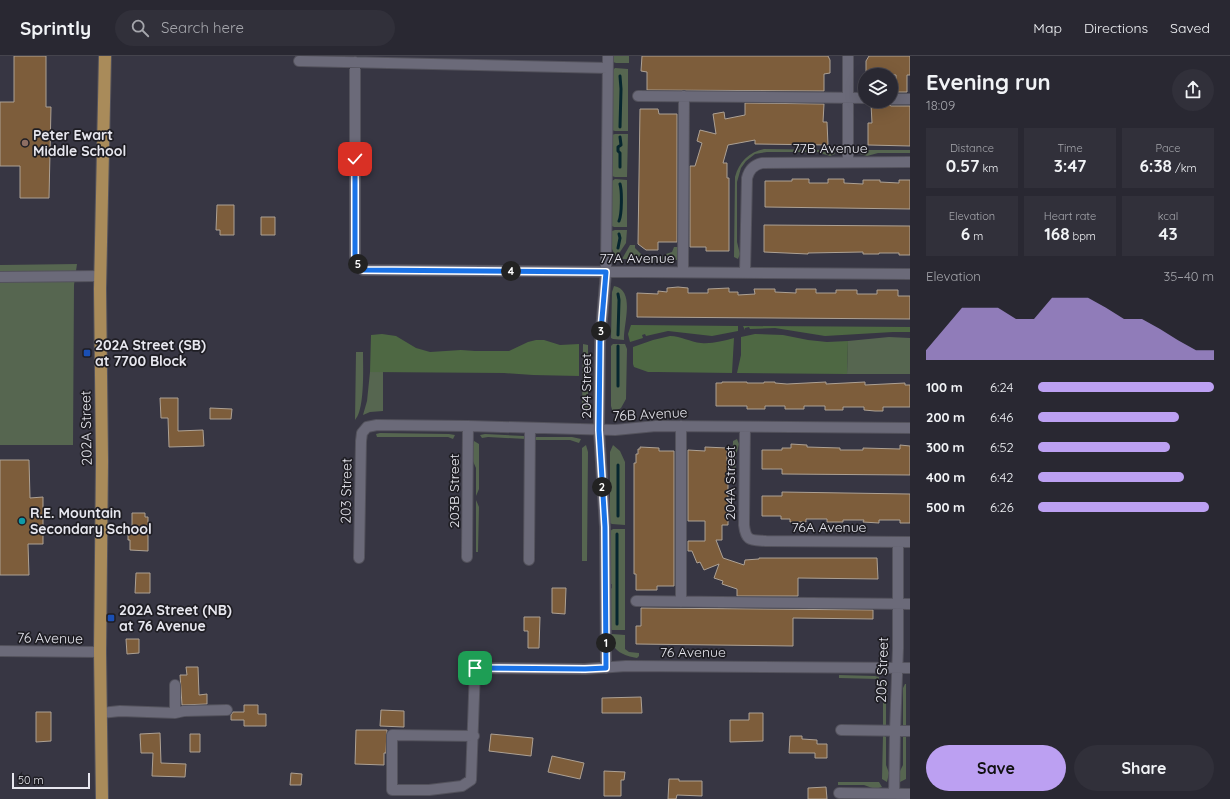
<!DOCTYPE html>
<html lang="en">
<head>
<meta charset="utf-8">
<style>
  body { margin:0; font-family:Quicksand,sans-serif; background:#31303a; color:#f1f3f6; height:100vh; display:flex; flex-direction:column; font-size:15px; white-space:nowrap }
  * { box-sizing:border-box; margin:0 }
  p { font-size:13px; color:#a5a6ac }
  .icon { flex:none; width:22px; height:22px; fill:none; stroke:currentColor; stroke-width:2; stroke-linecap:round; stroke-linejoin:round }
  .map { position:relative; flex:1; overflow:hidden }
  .panel { display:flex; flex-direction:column; background:#292832; width:320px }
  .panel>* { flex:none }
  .tools { position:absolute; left:858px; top:12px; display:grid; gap:8px }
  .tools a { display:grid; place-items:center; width:40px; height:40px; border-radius:50%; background:#292832; box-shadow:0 4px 16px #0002,0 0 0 1px #45444d; font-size:20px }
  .scale { position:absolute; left:12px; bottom:10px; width:78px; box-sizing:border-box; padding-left:4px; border:2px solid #e7e7ef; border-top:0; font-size:11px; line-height:14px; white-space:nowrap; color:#e7e7ef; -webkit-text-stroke:3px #1f1e24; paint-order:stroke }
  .pin { position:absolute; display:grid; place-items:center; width:34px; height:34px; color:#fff; margin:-17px; border-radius:8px; box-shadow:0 2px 6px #0006 }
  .km { position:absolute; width:20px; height:20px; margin:-10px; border-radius:50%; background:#222; color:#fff; font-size:11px; line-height:20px; text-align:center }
  .round { display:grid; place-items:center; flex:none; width:42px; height:42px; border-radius:21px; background:#31303a }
  .summary { display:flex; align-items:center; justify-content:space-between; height:68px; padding:0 16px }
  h1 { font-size:22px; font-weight:700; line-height:30px }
  .stats { display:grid; grid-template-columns:repeat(3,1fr); gap:6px; height:68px; padding:4px 16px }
  .stats div { display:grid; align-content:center; border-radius:0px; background:#31303a; text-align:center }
  .stats b { font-size:17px; font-weight:700 }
  .stats small { font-size:11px; font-weight:400 }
  .stats p { font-size:11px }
  .chart { height:112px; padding:8px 16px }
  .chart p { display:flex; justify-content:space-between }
  .chart svg { width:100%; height:72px; margin-top:4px; fill:#bca0f2; opacity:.7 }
  .cta { display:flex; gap:8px; margin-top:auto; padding:8px 16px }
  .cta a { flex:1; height:46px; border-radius:24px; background:#bca0f2; color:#111; font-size:16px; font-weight:700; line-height:46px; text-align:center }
  .cta a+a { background:#31303a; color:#f1f3f6 }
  ul { padding:0 16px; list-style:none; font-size:13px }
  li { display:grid; grid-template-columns:64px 48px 1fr; align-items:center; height:30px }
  li i { height:10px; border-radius:5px; background:#bca0f2 }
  header { display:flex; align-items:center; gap:24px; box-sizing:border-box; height:56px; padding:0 20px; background:#292832; border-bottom:1px solid #45444d }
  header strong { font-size:19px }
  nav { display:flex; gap:22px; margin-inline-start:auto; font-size:14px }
  .search { width:280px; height:36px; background:#31303a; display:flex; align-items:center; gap:10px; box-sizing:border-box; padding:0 14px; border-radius:22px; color:#a5a6ac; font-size:15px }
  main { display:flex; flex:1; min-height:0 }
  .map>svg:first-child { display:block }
  .green { fill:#566650 }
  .forest { fill:#4e6843 }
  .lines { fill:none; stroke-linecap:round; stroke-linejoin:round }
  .stream { stroke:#07262f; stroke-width:3 }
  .building { fill:#7d5d3b; stroke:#ada194 }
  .minor-casing { stroke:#53525c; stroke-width:12 }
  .major-casing { stroke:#53525c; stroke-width:14 }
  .minor { stroke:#6b6a79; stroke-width:10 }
  .major { stroke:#a98b5a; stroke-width:12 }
  .route-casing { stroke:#fff; stroke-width:8 }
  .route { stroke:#1a73e8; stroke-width:5 }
  .education-dot { fill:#8d6e63; stroke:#1f1e24; stroke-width:1.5 }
  .transit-dot { fill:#1a4fb4; stroke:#1f1e24; stroke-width:1.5 }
  .culture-dot { fill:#0f9aa8; stroke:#1f1e24; stroke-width:1.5 }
  .labels { text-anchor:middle; stroke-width:3.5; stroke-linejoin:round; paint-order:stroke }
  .poi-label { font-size:14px; font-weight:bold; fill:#e7e7ef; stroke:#1f1e24; text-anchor:start }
  .street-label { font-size:14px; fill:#e7e7ef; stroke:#1f1e24 }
</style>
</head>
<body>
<header>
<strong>Sprintly</strong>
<div class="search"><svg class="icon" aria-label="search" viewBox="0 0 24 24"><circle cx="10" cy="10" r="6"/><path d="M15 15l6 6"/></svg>Search here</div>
<nav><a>Map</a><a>Directions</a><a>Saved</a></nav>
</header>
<main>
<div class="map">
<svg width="910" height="743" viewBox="0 0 910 743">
  <rect width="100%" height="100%" fill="#373643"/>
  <path class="green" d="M614,0H629V7H616L613,6Z
    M615,12L628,13V75H615L612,74L613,14Z
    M615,78H628L627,121H615L612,120V79Z
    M764,93L833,94L835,98L830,100L817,96H767L755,98L746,105L741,112L737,126V186L740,198L738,203L734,201L735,121C739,106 749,96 764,93Z
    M863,94H910V97H878L867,100L860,98Z
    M615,123L627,124V171H614L612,170V125Z
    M615,174H627L626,187L616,202L612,193V175Z
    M630,189H635V192L643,200H666V198L672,196L674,191H678V204L622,203Z
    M77,208L74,229L73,389H0V209Z
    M614,230C636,234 623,269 624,284L613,283L611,282L612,236Z
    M889,281L910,282V318H847L848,285Z
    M583,288L588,289V350L587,356L582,354Z
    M613,288H625L627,293L626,343L621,352L615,356L613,357L611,350V290Z
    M356,296H363C363,310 365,354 355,364Z
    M370,316H383V355L370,356L363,359L367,345Z
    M380,377L449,378L455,379L453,383L448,381H377L376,378Z
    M485,378L524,380L526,383L488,381L482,382L480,379Z
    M536,381H572L581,383L579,387L570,384H534Z
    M737,383L739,388L736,400L735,423H732L733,385Z
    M474,385L479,388V433L476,440V412L472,403L473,388Z
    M586,389L588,396L587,505H582V392Z
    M613,389L620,395L625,406V469L612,468L610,467V396Z
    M476,444L479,451L478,496H476Z
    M613,473H625V574H612L609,572L610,533L612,532V528H610V475Z
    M612,578L625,579V593L629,596L639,597V600L637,602C624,600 612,595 610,580Z
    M839,619L875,620L879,621V623L839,622Z
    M883,627H884L886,632V669L883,670Z
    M905,628H906V671L903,669V632Z
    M883,679L886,681V709L889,717L887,726L882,723Z
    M906,680V723L900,726L899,717L903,709V681Z
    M838,726H879L882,731L875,733L864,729H838Z"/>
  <path class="forest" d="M631,269H634L738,270V275L712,280L668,275L646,280L645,278L642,279L643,282L630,286L628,278Z
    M743,270L910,271V276H893L825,280L775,272L750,273L749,271L745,272V274Z
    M382,278L396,280L416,292L430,296L461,294L475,295H509L528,286L536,284H544L560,289L579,288V320L533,319L504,317L370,316L371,279Z
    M755,278L783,279L808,284L827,286L848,285L847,318L737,317L741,299V281Z
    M670,280C681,280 690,286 701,287C712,288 723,285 734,282L732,317L657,316H648L634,311L633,308V291L653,284Z"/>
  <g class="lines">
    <path class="stream" d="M620,20L621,33L620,71
      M620,81L621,89L618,91V95L620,97V111
      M619,165C622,158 622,135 620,128
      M618,192L620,182L619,178
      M618,279L619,244L618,238
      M618,290V330
      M618,460V409
      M617,568V478"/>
  </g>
  <path class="building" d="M14,0H46V51H51L49,142H20V110H0V46H14Z
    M642,0H828L830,4V17L824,18V35L647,34V16L641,15Z
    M869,0H910V19H907V36H896V19L866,18V5Z
    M745,47L824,48L823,66H827L828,89L755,88V84L728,89L723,107H727V122H729V195H706V191H690V110H695L702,87L697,85L700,74L716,78L713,58L724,56L725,63L745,59Z
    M886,47L891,50H910V90L868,89V67H872L871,48Z
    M640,53H658L659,58H677V186H658V194H646L638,188Z
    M792,123H809V127H828V123H844V127L863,128V124H880V126L899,127V124H910V153L765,151V125H792Z
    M217,149H234V179H220V174H216Z
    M261,161H275V179H261Z
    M764,169L910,170V199H899V197H879V198H863V196L808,197V198L764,196Z
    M678,231L688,232V237H708V233L729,232V236H738V239L755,238L754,233H775V236L796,237V233H816V237H836V234H857V238H877V234H898V240H910V263L637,261V237L658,238V235L667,236V232Z
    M722,326H747V327H764V326H775V327L787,328L826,326V328L865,326V329L905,327V329H910V351H883V355H875L864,354V351H843V354H825V350H804V353H785V350H765V353H747V350H716V327H722Z
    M160,342H178V375L203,374L204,390L169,391L168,362H161Z
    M210,352L232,353L231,363H210Z
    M791,388L807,389V391L840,392V394H863V392L900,393V389L910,390V419L782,418V413H762V394H782V392H791Z
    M640,391L659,392V395H674V530H657V534H636V518H634V407H636V398H638V393H640Z
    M705,391L727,392V407H728V469H722V484H716L723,502L744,509L745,504L759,503V502H877L878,523L798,522V540H737V533L722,528L723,525L714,522L719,508L704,514L700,506L697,507L692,495H688V485H705V465H688V394L705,395Z
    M0,404H29L30,442L43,441V488H28L29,519H0Z
    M782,436L910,438V467H900V464H879V467L863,466L864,464H843V466H827V463H806V466H790V463H781V460H762V440H782Z
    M132,457H145V461H148V495L130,494V484H128V474H132Z
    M136,517H150V537H135Z
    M552,532H566L565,558L552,557Z
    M641,552L873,554V563L793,562V590L636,588V570H641Z
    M524,561H540L539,592H528V575H524Z
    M126,583H139V597L127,598Z
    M186,611H198L199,639L207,638V648L182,649L180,619H187Z
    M641,641L642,657H602V642Z
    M244,649H258V658H266V670H244V664H231V659L233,656H244Z
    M381,654L404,655V671L380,670Z
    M36,656H51V685L36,686Z
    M749,657H763V685L730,686V664H749Z
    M356,674H387L386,697H384V709L355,708Z
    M160,677L161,707L186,708L185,721L152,720L153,697H141L140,678Z
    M190,678H200V696H190Z
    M491,678L533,682L531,700L489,695Z
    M790,680H802V683L817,684V688H827V702H815V697H789Z
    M552,700L584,707L580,723L548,716Z
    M604,715L625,716L624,724H621V740H604Z
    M291,717L302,718L301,729H290Z
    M669,723H679V725H702V740L677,739L676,743H668Z
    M826,731L827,743H808V732Z"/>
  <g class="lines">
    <defs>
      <path id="minor" d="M848,0V106
        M299,5L608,12
        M355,6V200L358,209L363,214L910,218
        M638,40L865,42
        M891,43H910
        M683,216L684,40
        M745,216L747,122C749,114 753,109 762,107L910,106
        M0,221L100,220
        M745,371L744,469C746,486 751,484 766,485L910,486
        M467,501L468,370
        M359,502L361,385L362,377L367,371L377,369L468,370L615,374L656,370L910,372
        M529,504L530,372
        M636,545L910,548
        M681,546V370
        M0,595L100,596
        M606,612L605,471L599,374L600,286L606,216L608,0
        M101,657L120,655L175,657L184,655L227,654
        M175,657V629
        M841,674L910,675
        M474,680L392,679V734H429L462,730L471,724L475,612L585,613L626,610L910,612
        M839,737L910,738
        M894,743L895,675L898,592V486"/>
      <path id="major" d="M102,743L100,596L102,405L100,233L105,0"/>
    </defs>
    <use href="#minor" class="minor-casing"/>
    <use href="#major" class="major-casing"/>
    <use href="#minor" class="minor"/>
    <use href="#major" class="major"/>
  </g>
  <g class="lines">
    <defs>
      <path id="route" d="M355,103V200L358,208L363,214L606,216L600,286L599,374L605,471L606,612L585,613L475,612"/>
    </defs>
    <use href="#route" class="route-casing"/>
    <use href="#route" class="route"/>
  </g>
  <circle class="education-dot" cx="25" cy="87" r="4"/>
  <g class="transit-dot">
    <rect x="83" y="293" width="8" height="8" rx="2"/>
    <rect x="107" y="558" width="8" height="8" rx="2"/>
  </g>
  <circle class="culture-dot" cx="22" cy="465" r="4"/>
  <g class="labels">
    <g class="poi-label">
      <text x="33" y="84">Peter Ewart<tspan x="33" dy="16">Middle School</tspan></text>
      <text x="95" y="294">202A Street (SB)<tspan x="95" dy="16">at 7700 Block</tspan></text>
      <text x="30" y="462">R.E. Mountain<tspan x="30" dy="16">Secondary School</tspan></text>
      <text x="119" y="559">202A Street (NB)<tspan x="119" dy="16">at 76 Avenue</tspan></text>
    </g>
    <g class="street-label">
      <text x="830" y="97">77B Avenue</text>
      <text x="637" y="207">77A Avenue</text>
      <text transform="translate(586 330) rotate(-90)" y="5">204 Street</text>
      <text transform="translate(650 358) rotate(-3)" y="5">76B Avenue</text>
      <text transform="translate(86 372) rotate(-91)" y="5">202A Street</text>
      <text transform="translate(730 427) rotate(-90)" y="5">204A Street</text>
      <text transform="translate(346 435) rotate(-89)" y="5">203 Street</text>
      <text transform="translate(454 435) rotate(-90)" y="5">203B Street</text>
      <text x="829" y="476">76A Avenue</text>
      <text transform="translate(50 582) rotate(1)" y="5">76 Avenue</text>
      <text x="693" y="601">76 Avenue</text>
      <text transform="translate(882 614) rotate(-88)" y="5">205 Street</text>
    </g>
  </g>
</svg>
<div class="tools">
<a><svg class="icon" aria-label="layers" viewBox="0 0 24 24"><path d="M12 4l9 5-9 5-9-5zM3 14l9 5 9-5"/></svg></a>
</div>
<div class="scale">50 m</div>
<div class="pin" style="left:475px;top:612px;background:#1e9e55"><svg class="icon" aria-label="arrive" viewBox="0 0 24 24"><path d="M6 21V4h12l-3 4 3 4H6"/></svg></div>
<div class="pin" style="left:355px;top:103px;background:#d93025"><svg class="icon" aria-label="check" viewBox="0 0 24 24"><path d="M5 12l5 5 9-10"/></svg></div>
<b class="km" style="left:606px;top:587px">1</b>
<b class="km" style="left:602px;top:431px">2</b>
<b class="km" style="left:601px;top:275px">3</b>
<b class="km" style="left:511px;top:215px">4</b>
<b class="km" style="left:358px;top:208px">5</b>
</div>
<section class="panel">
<div class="summary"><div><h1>Evening run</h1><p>18:09</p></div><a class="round"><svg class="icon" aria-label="share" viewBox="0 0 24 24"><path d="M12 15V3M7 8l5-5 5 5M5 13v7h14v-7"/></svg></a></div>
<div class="stats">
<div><p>Distance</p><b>0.57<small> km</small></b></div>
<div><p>Time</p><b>3:47</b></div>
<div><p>Pace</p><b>6:38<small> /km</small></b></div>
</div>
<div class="stats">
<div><p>Elevation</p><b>6<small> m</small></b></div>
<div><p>Heart rate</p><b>168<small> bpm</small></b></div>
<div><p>kcal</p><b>43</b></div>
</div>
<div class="chart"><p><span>Elevation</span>35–40 m</p>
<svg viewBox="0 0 160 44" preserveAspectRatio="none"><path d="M0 44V38L10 25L20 12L30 12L40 12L50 19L60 19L70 6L80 6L90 6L100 12L110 19L120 19L130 25L140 32L150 38L160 38V44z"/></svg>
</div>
<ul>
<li><b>100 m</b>6:24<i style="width:100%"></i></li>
<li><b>200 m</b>6:46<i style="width:80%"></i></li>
<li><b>300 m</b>6:52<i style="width:75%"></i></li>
<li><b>400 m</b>6:42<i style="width:83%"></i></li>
<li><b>500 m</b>6:26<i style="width:97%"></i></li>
</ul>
<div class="cta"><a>Save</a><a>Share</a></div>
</section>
</main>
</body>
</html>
